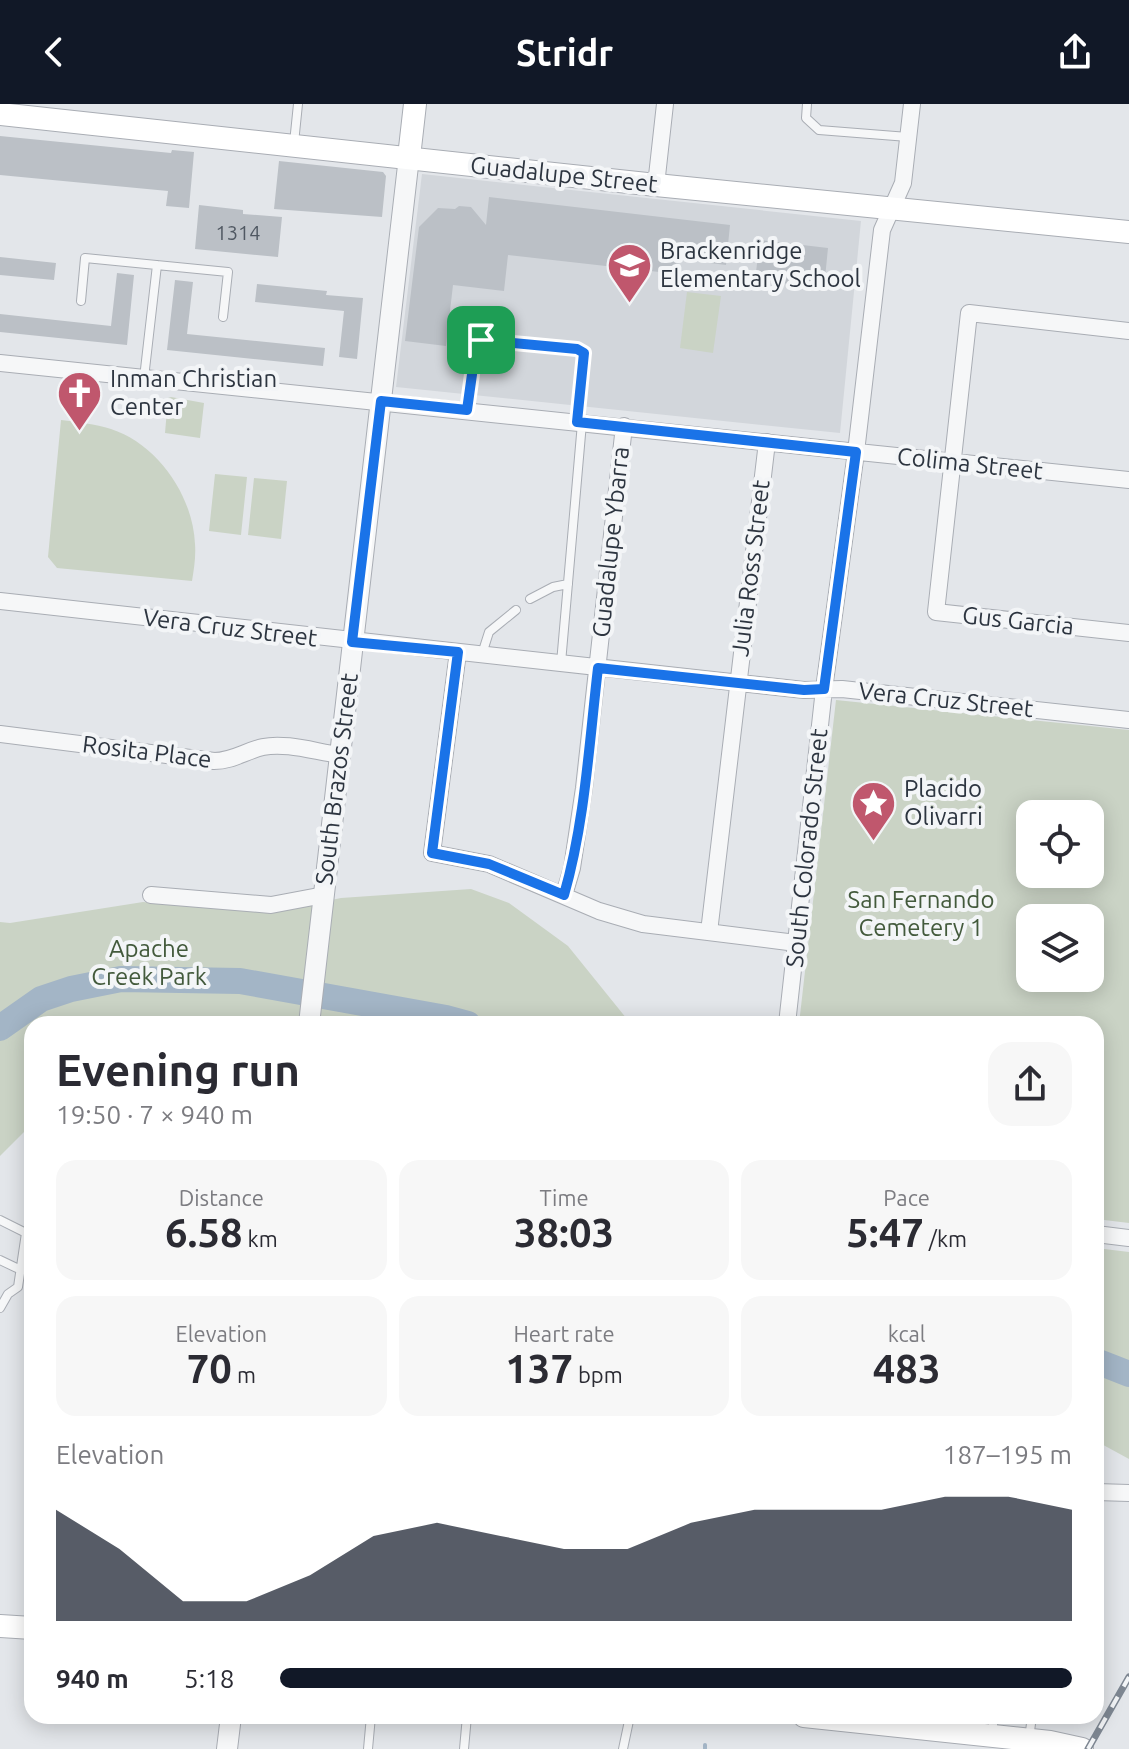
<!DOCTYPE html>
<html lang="en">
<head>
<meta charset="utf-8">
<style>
  body { margin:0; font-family:Ubuntu,sans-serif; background:#f7f7f7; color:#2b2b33; height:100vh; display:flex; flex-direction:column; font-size:30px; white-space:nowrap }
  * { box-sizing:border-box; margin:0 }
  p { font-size:26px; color:#7c7c81 }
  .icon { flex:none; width:44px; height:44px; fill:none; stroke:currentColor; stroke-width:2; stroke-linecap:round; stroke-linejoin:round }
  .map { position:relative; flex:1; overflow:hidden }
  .details { position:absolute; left:24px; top:912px; width:1080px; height:708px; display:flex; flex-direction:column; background:#fff; border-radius:24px; box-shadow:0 4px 20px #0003 }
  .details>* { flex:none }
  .tools { position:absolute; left:1016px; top:696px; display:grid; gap:16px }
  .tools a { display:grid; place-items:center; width:88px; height:88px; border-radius:16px; background:#fff; box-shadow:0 4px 20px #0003; font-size:40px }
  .pin { position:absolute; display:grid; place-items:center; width:68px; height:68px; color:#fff; margin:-34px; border-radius:16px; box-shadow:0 4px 12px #0006 }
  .round { display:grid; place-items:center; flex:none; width:84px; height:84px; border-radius:24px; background:#f7f7f7 }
  .summary { display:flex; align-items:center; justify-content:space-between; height:136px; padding:0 32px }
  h1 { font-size:44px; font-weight:700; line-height:60px }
  .figures { display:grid; grid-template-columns:repeat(3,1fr); gap:12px; height:136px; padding:8px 32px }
  .figures div { display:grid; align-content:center; border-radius:20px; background:#f7f7f7; text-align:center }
  .figures b { font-size:40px; font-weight:700 }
  .figures small { font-size:22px; font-weight:400 }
  .figures p { font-size:22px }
  .chart { height:224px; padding:16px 32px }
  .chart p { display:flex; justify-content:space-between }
  .chart svg { width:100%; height:144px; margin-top:8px; fill:#111827; opacity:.7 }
  ul { padding:0 32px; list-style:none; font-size:26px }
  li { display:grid; grid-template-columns:128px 96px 1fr; align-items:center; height:60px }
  li i { height:20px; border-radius:10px; background:#111827 }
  header { display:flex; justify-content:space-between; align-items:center; height:104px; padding:0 32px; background:#111827; color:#fff; font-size:36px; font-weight:700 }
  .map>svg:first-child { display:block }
  .built { fill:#d2d6db }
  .green { fill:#cad3c5; fill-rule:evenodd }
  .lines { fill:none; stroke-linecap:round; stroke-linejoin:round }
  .stream { stroke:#a3b5c6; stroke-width:4 }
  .river { stroke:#a3b5c6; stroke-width:26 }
  .building { fill:#bbc0c6 }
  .service-casing { stroke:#a9adb4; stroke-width:10 }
  .minor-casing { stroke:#a9adb4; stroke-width:18 }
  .tertiary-casing { stroke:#a9adb4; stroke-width:22 }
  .secondary-casing { stroke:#a9adb4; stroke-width:24 }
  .service { stroke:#f6f7f8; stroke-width:8 }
  .minor { stroke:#f6f7f8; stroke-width:16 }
  .tertiary { stroke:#f6f7f8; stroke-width:20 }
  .secondary { stroke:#fff; stroke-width:22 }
  .rail-casing { stroke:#7e8792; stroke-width:7 }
  .rail { stroke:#f3f5f7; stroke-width:4; stroke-dasharray:12; stroke-linecap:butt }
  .route-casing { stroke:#fff; stroke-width:16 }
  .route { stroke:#1a73e8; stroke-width:10 }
  .labels { text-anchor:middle; stroke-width:8; stroke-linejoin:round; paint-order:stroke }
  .number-label { font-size:20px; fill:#505862 }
  .street-label { font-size:24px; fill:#2d3540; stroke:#f3f5f7 }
  .poi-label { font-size:24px; fill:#2d3540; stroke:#f3f5f7; text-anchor:start }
  .park-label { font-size:24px; fill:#435a3c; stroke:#f3f5f7 }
</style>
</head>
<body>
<header><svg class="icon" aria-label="back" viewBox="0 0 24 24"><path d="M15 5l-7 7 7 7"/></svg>Stridr<svg class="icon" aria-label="share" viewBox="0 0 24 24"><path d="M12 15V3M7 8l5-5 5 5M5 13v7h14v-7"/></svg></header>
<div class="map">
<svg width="1129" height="1645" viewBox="0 0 1129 1645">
  <rect width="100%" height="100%" fill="#e3e6ea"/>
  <path class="built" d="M422,70L861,117L840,329L396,283Z"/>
  <path class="green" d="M687,188L721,192L713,249L680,244Z
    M171,293L204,299L200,334L165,329L168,294Z
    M61,316C78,318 95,320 111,325C157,340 193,391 195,440C196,452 194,465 192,477L57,464L48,453Z
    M215,370L247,373L241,431L209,427Z
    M254,374L287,377L281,435L248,431Z
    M836,596L1129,626V1119L1096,1115V920H799ZM1030,710H1090V770H1030ZM1030,814H1090V874H1030Z
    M471,785L509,799L568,842L631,920H32V1020L0,1052V818L10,819L143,798L268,809L341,794Z
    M1096,1144L1129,1148V1355L1096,1337Z"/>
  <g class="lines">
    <path class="stream" d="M705,1645V1641"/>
    <path class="river" d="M0,924L41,895L71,885L121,875L240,877L446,914L468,920
      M1096,1257L1129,1270"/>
  </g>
  <path class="building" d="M0,32L171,49L172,46L194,48L189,104L166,102L168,87L0,71Z
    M279,57L383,68L386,72L382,113L274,105Z
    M489,93L730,121L726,161L679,155L677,170L508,151L504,187L453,181L446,242L405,237L419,123L438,104L455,105L459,102L471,103L486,121Z
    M199,101L243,106V110L282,113L278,153L195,145Z
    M760,136L828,144L824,184L755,176Z
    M0,153L56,159L54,176L0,171Z
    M117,169L134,171L127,241L0,228V210L111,222Z
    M175,176L193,178L187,230L325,244L323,262L167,246Z
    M257,180L327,187L326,191L363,194L357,255L339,253L344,207L255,198Z"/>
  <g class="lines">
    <defs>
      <path id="service" d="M807,0L806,14L819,26L908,33
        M294,39L298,0
        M81,197L85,154L228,168L223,213
        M144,274L157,161
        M467,306L476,242L481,236L577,245L584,249L585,255L577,318
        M530,495L553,483L568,480
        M482,550L489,528L516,506
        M561,559L582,319
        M0,1116L26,1129L18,1183L8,1190L0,1204
        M0,1156L21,1166
        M30,1520L32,1493
        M992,1631L994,1612
        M1029,1635L1032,1612
        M368,1645L371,1612
        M464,1645L467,1612
        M623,1645L630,1612"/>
      <path id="minor" d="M656,81L665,0
        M1129,227L969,209L936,508L1129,529
        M0,259L1129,376
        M0,497L804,586L842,585L1129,616
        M458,548L432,749L489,760L599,807L643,820L796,839
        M0,630L214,657C233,657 245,647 263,643C286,638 316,648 340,651
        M151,791L271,801L324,791
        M564,791L572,764L584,684L624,322
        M709,828L767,338
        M787,920L824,585L856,348L882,126L903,79L912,0
        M1096,1130L1129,1134
        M1096,1388L1129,1389"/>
      <path id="tertiary" d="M309,920L409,53
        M227,1645L231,1612"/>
      <path id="secondary" d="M0,10L656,81L1129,128
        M409,53L415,0
        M0,1522L32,1524
        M804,1612L1050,1638L1082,1645"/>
    </defs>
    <use href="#service" class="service-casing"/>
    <use href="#minor" class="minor-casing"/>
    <use href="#tertiary" class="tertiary-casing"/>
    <use href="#secondary" class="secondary-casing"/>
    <use href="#service" class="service"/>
    <use href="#minor" class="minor"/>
    <use href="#tertiary" class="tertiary"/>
    <use href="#secondary" class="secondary"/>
    <defs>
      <path id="rail" d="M1088,1645L1129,1573"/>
    </defs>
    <use href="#rail" class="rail-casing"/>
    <use href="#rail" class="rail"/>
  </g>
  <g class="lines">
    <defs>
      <path id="route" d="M481,236L577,245L584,249L577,318L856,348L824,585L804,586L598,564C589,640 585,718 564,791L489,760L432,749L458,548L352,538L381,297L467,306L476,242Z"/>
    </defs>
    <use href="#route" class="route-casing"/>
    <use href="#route" class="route"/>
  </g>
  <defs>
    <symbol id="school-pin" viewBox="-11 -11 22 30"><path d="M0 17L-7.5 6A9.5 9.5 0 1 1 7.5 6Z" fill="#c0576d" stroke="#f3f5f7"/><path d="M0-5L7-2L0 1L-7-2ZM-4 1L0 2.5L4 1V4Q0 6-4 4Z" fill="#fff"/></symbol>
    <symbol id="church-pin" viewBox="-11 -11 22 30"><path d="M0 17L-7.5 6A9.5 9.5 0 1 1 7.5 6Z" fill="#c0576d" stroke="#f3f5f7"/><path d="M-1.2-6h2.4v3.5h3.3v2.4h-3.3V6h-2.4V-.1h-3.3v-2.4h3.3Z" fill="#fff"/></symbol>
    <symbol id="sight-pin" viewBox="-11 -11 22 30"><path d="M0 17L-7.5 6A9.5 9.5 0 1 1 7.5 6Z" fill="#c0576d" stroke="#f3f5f7"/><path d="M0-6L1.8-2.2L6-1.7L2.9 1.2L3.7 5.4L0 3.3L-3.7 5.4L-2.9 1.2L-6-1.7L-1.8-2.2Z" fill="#fff"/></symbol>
  </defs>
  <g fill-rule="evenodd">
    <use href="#school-pin" x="604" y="136" width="51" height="69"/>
    <use href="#church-pin" x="54" y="264" width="51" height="69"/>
    <use href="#sight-pin" x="848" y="674" width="51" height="69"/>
  </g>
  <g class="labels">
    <g class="number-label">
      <text x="238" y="136">1314</text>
    </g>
    <g class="street-label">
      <text transform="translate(564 71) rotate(6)" y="8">Guadalupe Street</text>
      <text transform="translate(970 360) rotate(6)" y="8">Colima Street</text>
      <text transform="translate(611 438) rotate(-84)" y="8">Guadalupe Ybarra</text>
      <text transform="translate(751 464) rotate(-83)" y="8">Julia Ross Street</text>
      <text transform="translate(1018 517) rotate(6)" y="8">Gus Garcia</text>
      <text transform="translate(230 524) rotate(7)" y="8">Vera Cruz Street</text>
      <text transform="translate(946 596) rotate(6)" y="8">Vera Cruz Street</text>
      <text transform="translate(147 648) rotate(7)" y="8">Rosita Place</text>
      <text transform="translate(337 675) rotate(-83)" y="8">South Brazos Street</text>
      <text transform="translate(807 744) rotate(-84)" y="8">South Colorado Street</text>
    </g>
    <g class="poi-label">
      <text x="660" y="155">Brackenridge<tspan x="660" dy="28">Elementary School</tspan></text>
      <text x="110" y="283">Inman Christian<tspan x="110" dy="28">Center</tspan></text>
      <text x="904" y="693">Placido<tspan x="904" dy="28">Olivarri</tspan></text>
    </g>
    <g class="park-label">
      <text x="921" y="804">San Fernando<tspan x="921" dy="28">Cemetery 1</tspan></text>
      <text x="149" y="853">Apache<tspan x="149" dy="28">Creek Park</tspan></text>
    </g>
  </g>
</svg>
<div class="tools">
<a><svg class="icon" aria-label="locate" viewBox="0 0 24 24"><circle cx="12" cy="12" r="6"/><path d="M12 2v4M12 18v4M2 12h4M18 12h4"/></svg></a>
<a><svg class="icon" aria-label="layers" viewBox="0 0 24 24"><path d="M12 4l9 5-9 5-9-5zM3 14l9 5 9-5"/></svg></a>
</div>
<div class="pin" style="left:481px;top:236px;background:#1e9e55"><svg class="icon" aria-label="arrive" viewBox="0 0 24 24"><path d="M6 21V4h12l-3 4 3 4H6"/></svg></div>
<section class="details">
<div class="summary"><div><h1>Evening run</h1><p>19:50 · 7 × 940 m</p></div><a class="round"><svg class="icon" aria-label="share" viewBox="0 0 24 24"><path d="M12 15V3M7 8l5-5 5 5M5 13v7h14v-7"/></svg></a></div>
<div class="figures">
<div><p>Distance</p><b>6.58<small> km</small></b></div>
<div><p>Time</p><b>38:03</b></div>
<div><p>Pace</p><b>5:47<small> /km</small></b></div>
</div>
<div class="figures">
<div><p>Elevation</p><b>70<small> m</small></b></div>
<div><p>Heart rate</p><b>137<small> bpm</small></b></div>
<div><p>kcal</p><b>483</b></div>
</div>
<div class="chart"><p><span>Elevation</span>187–195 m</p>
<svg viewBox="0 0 160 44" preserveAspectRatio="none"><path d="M0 44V10L10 22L20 38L30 38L40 30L50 18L60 14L70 18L80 22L90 22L100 14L110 10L120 10L130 10L140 6L150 6L160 10V44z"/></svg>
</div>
<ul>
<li><b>940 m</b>5:18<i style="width:100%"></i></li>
</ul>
</section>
</div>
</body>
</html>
